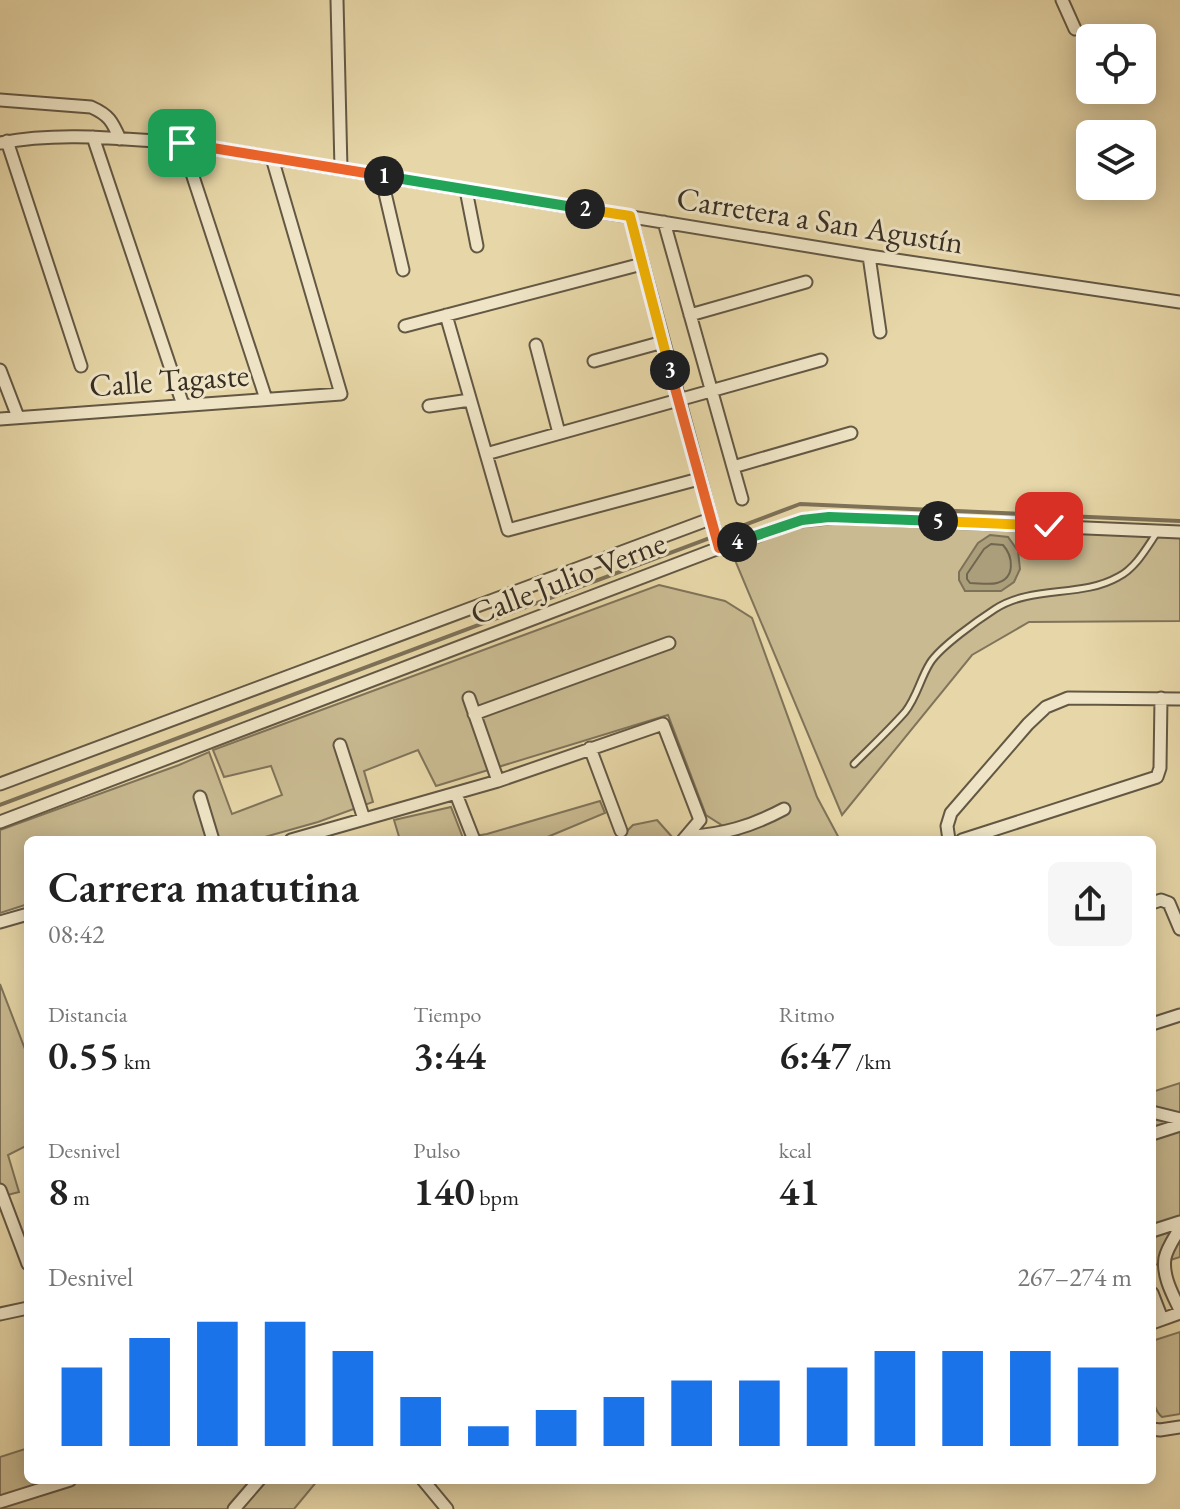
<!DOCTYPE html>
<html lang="es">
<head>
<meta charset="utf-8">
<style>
  body { margin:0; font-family:"EB Garamond",serif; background:#f6f6f6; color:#222; height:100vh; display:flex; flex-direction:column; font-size:30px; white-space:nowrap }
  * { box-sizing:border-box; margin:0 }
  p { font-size:26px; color:#767676 }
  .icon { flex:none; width:44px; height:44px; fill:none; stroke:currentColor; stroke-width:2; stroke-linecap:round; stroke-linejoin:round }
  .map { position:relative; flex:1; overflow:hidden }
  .side { position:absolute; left:24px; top:836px; width:1132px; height:648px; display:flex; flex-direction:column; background:#fff; border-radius:12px; box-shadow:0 4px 20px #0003 }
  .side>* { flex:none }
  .controls { position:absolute; left:1076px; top:24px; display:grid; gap:16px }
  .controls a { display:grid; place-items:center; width:80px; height:80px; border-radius:12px; background:#fff; box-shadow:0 4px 20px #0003; font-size:40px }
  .pin { position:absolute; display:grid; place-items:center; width:68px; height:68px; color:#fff; margin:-34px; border-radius:16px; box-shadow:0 4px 12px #0006 }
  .km { position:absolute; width:40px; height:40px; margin:-20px; border-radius:50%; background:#222; color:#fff; font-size:22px; line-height:40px; text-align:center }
  .round { display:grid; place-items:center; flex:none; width:84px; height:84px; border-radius:12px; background:#f6f6f6 }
  .summary { display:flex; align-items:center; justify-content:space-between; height:136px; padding:0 24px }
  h1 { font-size:44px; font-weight:600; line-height:60px }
  .metrics { display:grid; grid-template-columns:repeat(3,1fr); gap:12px; height:136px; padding:8px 24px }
  .metrics div { display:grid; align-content:center }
  .metrics b { font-size:40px; font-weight:600 }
  .metrics small { font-size:22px; font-weight:400 }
  .metrics p { font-size:22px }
  .chart { height:224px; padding:16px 24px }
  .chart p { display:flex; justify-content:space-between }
  .chart svg { width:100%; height:144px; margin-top:8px; stroke:#1a73e8; stroke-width:6 }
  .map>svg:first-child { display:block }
  .green { fill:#c9ba91; stroke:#80745a; stroke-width:2 }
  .water { fill:#ab9e7b; stroke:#7d7158; stroke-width:2 }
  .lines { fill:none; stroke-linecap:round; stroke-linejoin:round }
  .shore { stroke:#71664f; stroke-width:2 }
  .stream { stroke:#7d7158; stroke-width:4 }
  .service-casing { stroke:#635844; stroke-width:9 }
  .minor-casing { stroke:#635844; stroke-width:15 }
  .service { stroke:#efe5c6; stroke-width:5 }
  .minor { stroke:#efe5c6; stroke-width:11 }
  .split-1-casing { stroke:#fff; stroke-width:16 }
  .split-2-casing { stroke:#fff; stroke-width:16 }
  .split-3-casing { stroke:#fff; stroke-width:16 }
  .split-4-casing { stroke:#fff; stroke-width:16 }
  .split-5-casing { stroke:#fff; stroke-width:16 }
  .split-6-casing { stroke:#fff; stroke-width:16 }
  .split-1 { stroke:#f0652b; stroke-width:10 }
  .split-2 { stroke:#22a559; stroke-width:10 }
  .split-3 { stroke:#f5b400; stroke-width:10 }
  .split-4 { stroke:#f0652b; stroke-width:10 }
  .split-5 { stroke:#22a559; stroke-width:10 }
  .split-6 { stroke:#f5b400; stroke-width:10 }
  .labels { text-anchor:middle; stroke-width:6; stroke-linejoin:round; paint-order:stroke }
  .street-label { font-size:32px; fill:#372e23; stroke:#efe5c6 }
</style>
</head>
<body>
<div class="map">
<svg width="1180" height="1509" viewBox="0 0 1180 1509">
  <rect width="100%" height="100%" fill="#e7d7a8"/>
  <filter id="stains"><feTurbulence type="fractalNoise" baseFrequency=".0025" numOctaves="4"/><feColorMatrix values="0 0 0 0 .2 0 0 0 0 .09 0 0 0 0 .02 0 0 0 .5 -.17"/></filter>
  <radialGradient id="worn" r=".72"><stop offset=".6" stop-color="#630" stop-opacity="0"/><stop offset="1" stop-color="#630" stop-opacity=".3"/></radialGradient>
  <path class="green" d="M843,523L1180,537V621L1029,622L972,655L842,815L732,553L796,528Z
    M659,585L725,601L752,618L817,797L840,840H745L706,815L668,715L436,786L418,750L364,771L373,802L318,822L254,840H28V904L0,913V830L179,765L209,752L232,814L282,795L271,766L224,777L213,750Z
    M600,801L605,813L545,838V840H400L394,820L451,807L463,838L487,834Z
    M657,820L673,838L672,840H618L633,825Z
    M0,984L28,1057V1145L8,1155L19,1192L0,1197Z
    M1180,1083V1257L1152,1266V1092Z
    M1180,1332V1414L1162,1417C1146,1404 1152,1361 1152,1341Z
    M28,1448V1480H318L294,1509H0V1457Z"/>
  <path class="water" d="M990,535L1008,537L1018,551L1020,569L1014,582L1001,591H965L959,580V572L978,543Z"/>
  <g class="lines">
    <path class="shore" d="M991,544L1003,545C1013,556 1016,578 997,583C990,585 978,583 970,583L967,579V574L984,549Z"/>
    <path class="stream" d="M0,805L800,504L1180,521"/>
    <defs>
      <path id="service" d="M854,764C871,747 889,730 905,712C917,697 920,679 930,663C940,647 978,620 995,609C1032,585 1081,598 1118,577C1136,568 1147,547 1158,531"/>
      <path id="minor" d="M337,0L341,169
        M1062,0L1075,29
        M0,100L91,107C109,115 112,121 120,139
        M93,137L183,405
        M7,141L81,366
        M0,143C60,131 122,139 182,143L869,256L1180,302
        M182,143L266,399
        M381,176L403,270
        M466,190L477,246
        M630,216L719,548
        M664,222L742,499
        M869,256L880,332
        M446,315L508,530L699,479
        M690,315L806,282
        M405,326L642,264
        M536,345L559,433
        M594,361L663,342
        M0,370L18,417
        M429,406L470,400
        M0,419L341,394L272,158
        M486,454L821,360
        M733,467L851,433
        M469,698L498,781
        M474,714L669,643
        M340,745L364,819
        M590,748L621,831
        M0,784L710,519
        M456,794L474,840
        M200,797L213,840
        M0,822L719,548L802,520L829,517L1180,532
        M686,837C724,834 750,827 784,809
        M291,840L498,781L663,724L700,820L683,840
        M949,840L947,826L951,813L1028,724L1046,707L1068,698L1180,699
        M962,840L1157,777L1160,768L1161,698
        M1152,903L1161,900L1169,903L1180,929
        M0,922L28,914
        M1152,1024L1180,1015
        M1152,1112L1180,1119
        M1152,1134L1180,1125
        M0,1190L28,1264
        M1180,1228C1175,1237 1167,1248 1165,1258C1162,1276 1173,1295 1180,1310
        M1152,1231L1180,1222
        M1152,1293L1162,1319
        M0,1314L28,1308
        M1152,1323L1180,1313
        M1152,1429L1160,1430L1180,1427
        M423,1480L447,1509
        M0,1502L70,1480
        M234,1509L259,1480"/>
    </defs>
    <use href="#service" class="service-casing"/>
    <use href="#minor" class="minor-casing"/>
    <use href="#service" class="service"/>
    <use href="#minor" class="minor"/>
  </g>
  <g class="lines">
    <defs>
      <path id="split-1" d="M182,143L384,176"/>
      <path id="split-2" d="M384,176L585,209"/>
      <path id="split-3" d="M585,209L630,216L670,370"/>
      <path id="split-4" d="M670,370L719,548L737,542"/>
      <path id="split-5" d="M737,542L802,520L829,517L938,521"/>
      <path id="split-6" d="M938,521L1049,526"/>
    </defs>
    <use href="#split-1" class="split-1-casing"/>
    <use href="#split-2" class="split-2-casing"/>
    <use href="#split-3" class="split-3-casing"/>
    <use href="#split-4" class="split-4-casing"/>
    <use href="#split-5" class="split-5-casing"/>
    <use href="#split-6" class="split-6-casing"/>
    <use href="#split-1" class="split-1"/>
    <use href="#split-2" class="split-2"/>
    <use href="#split-3" class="split-3"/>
    <use href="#split-4" class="split-4"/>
    <use href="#split-5" class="split-5"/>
    <use href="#split-6" class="split-6"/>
  </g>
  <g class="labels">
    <g class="street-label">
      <text transform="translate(820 220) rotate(9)" y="11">Carretera a San Agustín</text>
      <text transform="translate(169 380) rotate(-4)" y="11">Calle Tagaste</text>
      <text transform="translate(568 578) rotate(-21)" y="11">Calle Julio Verne</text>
    </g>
  </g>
  <rect width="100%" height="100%" filter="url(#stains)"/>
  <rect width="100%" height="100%" fill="url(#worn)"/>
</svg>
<div class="controls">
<a><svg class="icon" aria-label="locate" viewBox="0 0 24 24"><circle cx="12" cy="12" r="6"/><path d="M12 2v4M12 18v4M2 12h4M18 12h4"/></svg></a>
<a><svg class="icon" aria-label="layers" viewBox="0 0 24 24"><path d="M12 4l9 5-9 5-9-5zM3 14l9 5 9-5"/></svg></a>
</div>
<div class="pin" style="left:182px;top:143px;background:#1e9e55"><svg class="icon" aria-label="arrive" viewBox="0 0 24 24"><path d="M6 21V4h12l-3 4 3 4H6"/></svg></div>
<div class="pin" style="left:1049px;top:526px;background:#d93025"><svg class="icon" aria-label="check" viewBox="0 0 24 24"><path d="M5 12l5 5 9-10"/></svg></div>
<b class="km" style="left:384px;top:176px">1</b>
<b class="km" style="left:585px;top:209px">2</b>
<b class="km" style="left:670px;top:370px">3</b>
<b class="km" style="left:737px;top:542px">4</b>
<b class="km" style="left:938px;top:521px">5</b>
<section class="side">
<div class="summary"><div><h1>Carrera matutina</h1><p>08:42</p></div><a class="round"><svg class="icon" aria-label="share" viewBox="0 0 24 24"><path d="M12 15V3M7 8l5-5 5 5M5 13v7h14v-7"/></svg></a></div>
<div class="metrics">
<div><p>Distancia</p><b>0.55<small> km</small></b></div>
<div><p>Tiempo</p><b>3:44</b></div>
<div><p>Ritmo</p><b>6:47<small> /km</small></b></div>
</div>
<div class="metrics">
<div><p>Desnivel</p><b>8<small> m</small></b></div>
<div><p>Pulso</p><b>140<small> bpm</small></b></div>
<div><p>kcal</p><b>41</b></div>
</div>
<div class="chart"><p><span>Desnivel</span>267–274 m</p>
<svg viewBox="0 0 160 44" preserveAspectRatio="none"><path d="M5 44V20M15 44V11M25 44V6M35 44V6M45 44V15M55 44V29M65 44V38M75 44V33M85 44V29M95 44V24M105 44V24M115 44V20M125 44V15M135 44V15M145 44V15M155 44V20"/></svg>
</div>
</section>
</div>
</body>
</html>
